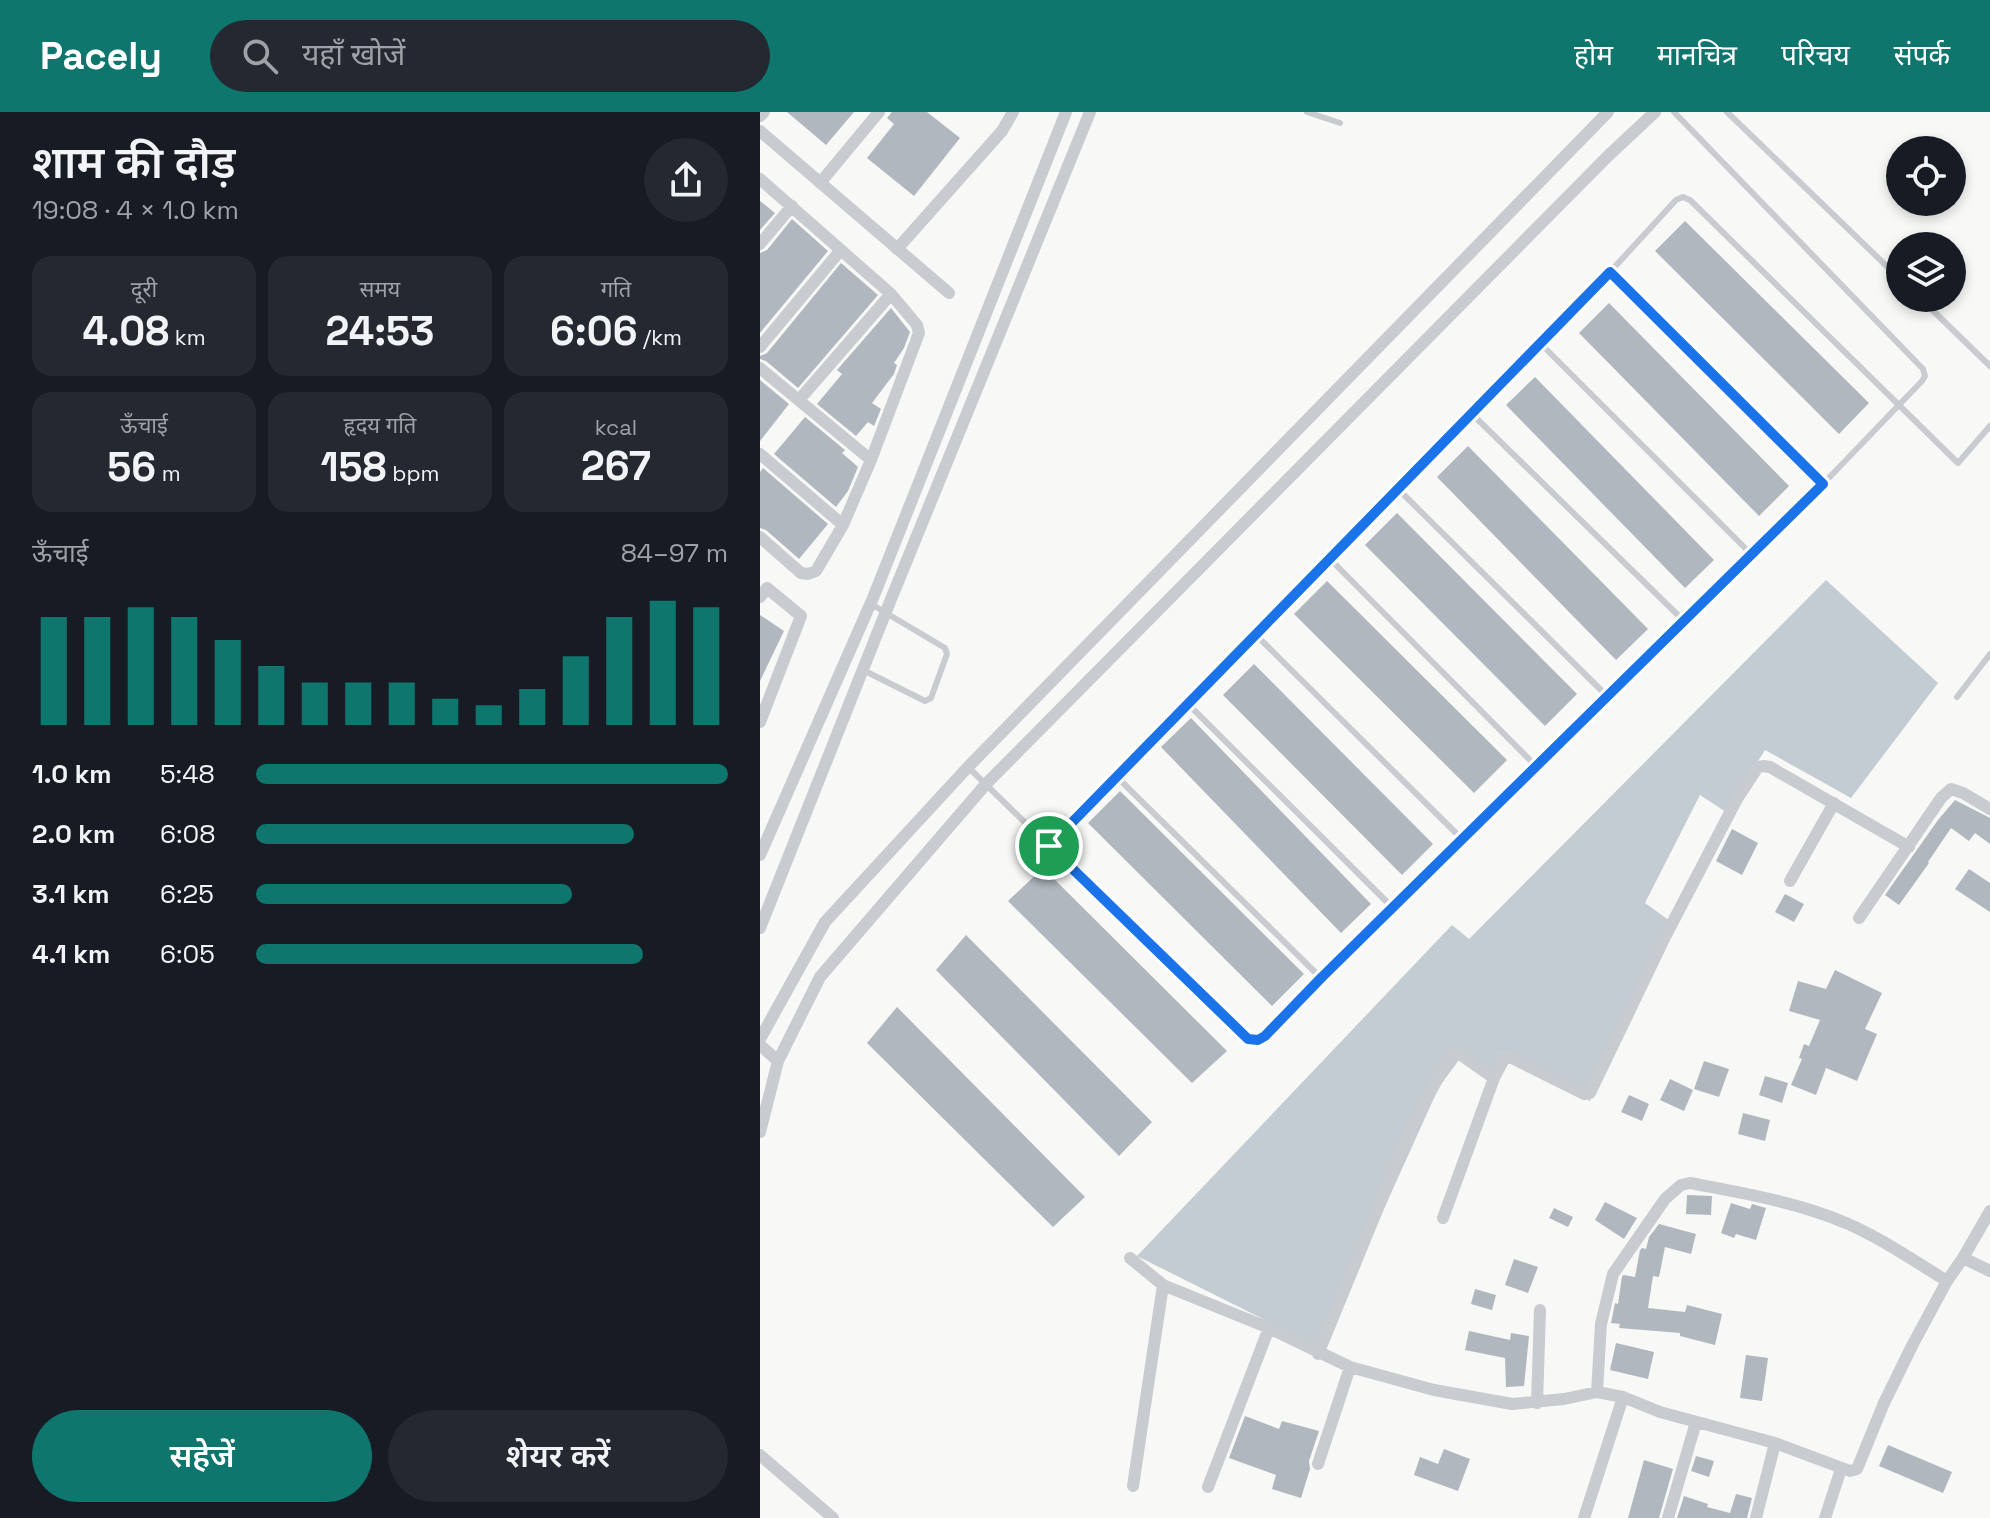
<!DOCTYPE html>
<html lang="hi">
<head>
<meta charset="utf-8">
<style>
  body { margin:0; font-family:"Space Grotesk","Noto Sans Devanagari",sans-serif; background:#242831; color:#f1f3f6; height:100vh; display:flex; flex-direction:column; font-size:30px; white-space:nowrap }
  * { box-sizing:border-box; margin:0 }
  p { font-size:26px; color:#9ea1a6 }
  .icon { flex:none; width:44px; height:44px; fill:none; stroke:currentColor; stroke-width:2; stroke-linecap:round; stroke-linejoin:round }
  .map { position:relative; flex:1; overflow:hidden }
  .side { display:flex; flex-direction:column; background:#171b24; width:760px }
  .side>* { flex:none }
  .controls { position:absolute; left:1126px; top:24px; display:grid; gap:16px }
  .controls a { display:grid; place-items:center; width:80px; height:80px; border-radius:50%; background:#171b24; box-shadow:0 4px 12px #0003; font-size:40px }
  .pin { position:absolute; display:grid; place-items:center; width:68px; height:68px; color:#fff; margin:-34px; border:4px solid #fff; border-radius:50%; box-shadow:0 2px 8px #0007 }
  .round { display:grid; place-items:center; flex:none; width:84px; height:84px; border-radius:42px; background:#242831 }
  .headline { display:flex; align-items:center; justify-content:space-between; height:136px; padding:0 32px }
  h1 { font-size:44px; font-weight:600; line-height:60px }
  .figures { display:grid; grid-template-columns:repeat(3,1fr); gap:12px; height:136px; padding:8px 32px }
  .figures div { display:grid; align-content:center; border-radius:20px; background:#242831; text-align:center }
  .figures b { font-size:40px; font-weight:600 }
  .figures small { font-size:22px; font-weight:400 }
  .figures p { font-size:22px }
  .chart { height:224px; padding:16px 32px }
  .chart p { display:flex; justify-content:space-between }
  .chart svg { width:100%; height:144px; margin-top:8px; stroke:#0f766e; stroke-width:6 }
  .button { display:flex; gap:16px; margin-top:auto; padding:16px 32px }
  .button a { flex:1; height:92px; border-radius:48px; background:#0f766e; color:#fff; font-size:32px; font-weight:600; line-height:92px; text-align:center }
  .button a+a { background:#242831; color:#f1f3f6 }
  ul { padding:0 32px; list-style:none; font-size:26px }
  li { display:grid; grid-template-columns:128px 96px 1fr; align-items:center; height:60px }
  li i { height:20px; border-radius:10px; background:#0f766e }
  header { display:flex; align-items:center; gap:48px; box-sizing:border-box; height:112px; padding:0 40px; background:#0f766e; color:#fff }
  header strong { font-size:38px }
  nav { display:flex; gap:44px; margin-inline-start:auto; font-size:28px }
  .search { width:560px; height:72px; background:#242831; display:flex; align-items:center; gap:20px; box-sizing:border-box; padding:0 28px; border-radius:44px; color:#9ea1a6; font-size:30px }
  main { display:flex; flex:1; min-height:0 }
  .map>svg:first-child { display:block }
  .water { fill:#c3ccd2 }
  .building { fill:#b0b7be }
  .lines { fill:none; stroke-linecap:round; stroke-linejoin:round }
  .service { stroke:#c8cbcf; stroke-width:6 }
  .minor { stroke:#c8cbcf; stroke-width:12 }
  .route-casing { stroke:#fff; stroke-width:16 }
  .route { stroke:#1a73e8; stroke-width:10 }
</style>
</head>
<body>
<header>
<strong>Pacely</strong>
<div class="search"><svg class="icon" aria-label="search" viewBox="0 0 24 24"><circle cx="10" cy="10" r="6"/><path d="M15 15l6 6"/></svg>यहाँ खोजें</div>
<nav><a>होम</a><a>मानचित्र</a><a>परिचय</a><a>संपर्क</a></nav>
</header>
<main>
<section class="side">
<div class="headline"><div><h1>शाम की दौड़</h1><p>19:08 · 4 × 1.0 km</p></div><a class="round"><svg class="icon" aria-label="share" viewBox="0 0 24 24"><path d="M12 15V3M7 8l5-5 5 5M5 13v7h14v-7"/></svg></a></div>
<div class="figures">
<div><p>दूरी</p><b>4.08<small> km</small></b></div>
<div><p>समय</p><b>24:53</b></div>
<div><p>गति</p><b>6:06<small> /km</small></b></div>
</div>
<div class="figures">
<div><p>ऊँचाई</p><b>56<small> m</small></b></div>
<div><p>हृदय गति</p><b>158<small> bpm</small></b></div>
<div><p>kcal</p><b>267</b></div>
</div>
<div class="chart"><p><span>ऊँचाई</span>84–97 m</p>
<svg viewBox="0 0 160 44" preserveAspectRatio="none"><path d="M5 44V11M15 44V11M25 44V8M35 44V11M45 44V18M55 44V26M65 44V31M75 44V31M85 44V31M95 44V36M105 44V38M115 44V33M125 44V23M135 44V11M145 44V6M155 44V8"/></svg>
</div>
<ul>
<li><b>1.0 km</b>5:48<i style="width:100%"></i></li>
<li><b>2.0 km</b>6:08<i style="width:80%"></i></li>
<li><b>3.1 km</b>6:25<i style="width:67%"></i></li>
<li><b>4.1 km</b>6:05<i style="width:82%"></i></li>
</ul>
<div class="button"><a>सहेजें</a><a>शेयर करें</a></div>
</section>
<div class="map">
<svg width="1230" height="1406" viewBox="0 0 1230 1406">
  <rect width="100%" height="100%" fill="#f8f9f6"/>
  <path class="water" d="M1066,468L1178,571L1091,686L1005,638L966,700L940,683L885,791L910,809L830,989L740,942L731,969L699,948L679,975L561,1236L377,1144L692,813L709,827Z"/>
  <path class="building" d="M27,0H94L66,33Z
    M132,0H167L200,26L154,84L107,46L134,12L127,6Z
    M0,89L15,101L0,118Z
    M32,107L68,139L0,221V141L7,138Z
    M925,109L1109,291L1079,322L895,139Z
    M81,151L118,183L38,276L6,249L0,247V244L7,241Z
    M849,191L1029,374L999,404L819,221Z
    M131,196L150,220L144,236L134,251L137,253L134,262L112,291L121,297L114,314L108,310L96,324L57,292L82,262L77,258Z
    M775,265L954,448L925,476L746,293Z
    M0,268L29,292L0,329Z
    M45,305L85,338L82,341L98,355L88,379L76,395L14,342Z
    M708,334L888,517L856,548L677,365Z
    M3,356L68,412L39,447L6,418L0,416V360Z
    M637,401L817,582L785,614L605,433Z
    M567,469L747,648L714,681L534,502Z
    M0,503L24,519L0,569Z
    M494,552L673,732L642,763L463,583Z
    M431,606L611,792L581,821L401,635Z
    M360,679L544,862L512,894L328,711Z
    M1195,688L1230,706V732L1215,721L1209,729L1191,716L1168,750L1169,751L1139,793L1125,783L1178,708Z
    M972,717L998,731L982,763L956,749Z
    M283,756L467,939L432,971L248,789Z
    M1209,757L1230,771V800L1195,777Z
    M1025,782L1044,792L1034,810L1015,800Z
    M206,823L392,1010L359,1044L176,858Z
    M1075,858L1122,881L1105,917L1117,922L1097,969L1066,956L1056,983L1031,973L1042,947L1039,946L1044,932L1049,934L1060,908L1029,899L1038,869L1066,877Z
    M137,895L325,1085L293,1115L107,931Z
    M944,949L969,957L959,985L934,977Z
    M1005,964L1028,971L1022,991L999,983Z
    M910,967L933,978L924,999L900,988Z
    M869,983L889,992L882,1009L861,1000Z
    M983,1001L1010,1008L1005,1029L978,1022Z
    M927,1083L952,1084L951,1103L926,1102Z
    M845,1090L877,1106L864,1127L835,1108Z
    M971,1091L990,1097L992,1092L1006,1096L996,1128L976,1122L974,1126L961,1121Z
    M794,1096L813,1105L808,1115L789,1106Z
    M899,1112L936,1122L931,1142L905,1135L899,1165L893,1164L888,1196L925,1200L927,1193L962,1202L955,1233L920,1224V1221L859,1216L860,1212L851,1211L855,1191L858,1192L862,1164L864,1163L875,1165L880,1138L882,1136L886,1137L889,1125Z
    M754,1147L778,1155L768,1181L745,1173Z
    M715,1177L736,1183L732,1198L711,1192Z
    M709,1219L750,1228L751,1221L769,1224L764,1274L746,1275L745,1246L705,1238Z
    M856,1231L894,1240L888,1267L850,1258Z
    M986,1243L1008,1246L1002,1289L980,1286Z
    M485,1304L519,1317L522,1309L559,1319L549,1349L550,1357L541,1386L512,1377L516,1363L469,1346Z
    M1128,1333L1192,1360L1183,1381L1119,1354Z
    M684,1337L710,1347L698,1379L654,1363L660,1345L678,1352Z
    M936,1344L954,1349L949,1365L931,1359Z
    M884,1348L913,1357L899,1406H868Z
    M976,1382L992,1386L987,1406H917L924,1384L948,1392L947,1395L970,1401Z"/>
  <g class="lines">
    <path class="service" d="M547,0L580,11
      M967,0L1140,167
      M850,160L1063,372
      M1160,186L1230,254
      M780,231L991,442
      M712,302L924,509
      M638,377L847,584
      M570,447L776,654
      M496,523L702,727
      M103,558L165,589L171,586L187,542L185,536L111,492
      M1197,585L1230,542
      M428,592L633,796
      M208,655L481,921C489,928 495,929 505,924L561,866L1063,372L1162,269L1165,264L1163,257L914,0
      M357,665L561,866
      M289,734L850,160L916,88L923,85L930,88L1198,351L1230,314"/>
    <path class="minor" d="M0,4L4,0
      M0,19L189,181
      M0,67L131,182L157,213L159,221L111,348L83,413L56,459L48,462L41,461L0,425
      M60,71L119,0
      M0,132L32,94
      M137,137L242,19L253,0
      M0,235L80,139
      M0,256L111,348
      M39,288L131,182
      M0,342L83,413
      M0,485L7,476L41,504L0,610
      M0,743L113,486L306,0
      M1030,769L1074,691
      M1099,806L1181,686L1191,677L1203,681L1230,697
      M0,816L127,497L330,0
      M0,927L65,810L208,655L848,0
      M0,933L18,949
      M0,1020L18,949L60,865L226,672L848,44L895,0
      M683,1106L734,966L744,947L750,945L824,982L830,981L905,825L977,687L998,655L1004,654L1010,655L1149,735
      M370,1146L403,1173L509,1216L590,1255L674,1278L752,1292L804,1287L837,1280L863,1285L900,1300L1015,1331L1090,1359L1097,1357L1124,1291L1153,1232L1187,1169L1203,1146L1230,1099
      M1203,1146L1230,1159
      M558,1242L652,1013L690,944L697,940L734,966
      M837,1280L841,1212L853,1162L905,1087L921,1073L930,1071C982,1081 1037,1090 1086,1111C1121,1126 1154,1149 1187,1169
      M777,1291L780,1198
      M0,1343L73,1406
      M558,1352L590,1255
      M373,1374L403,1173
      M448,1375L509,1216
      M824,1406L863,1285
      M908,1406L936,1310
      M996,1406L1015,1331
      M1065,1406L1081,1357"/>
  </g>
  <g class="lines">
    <defs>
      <path id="route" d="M850,160L1063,372L561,866L505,924L498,928L488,927L289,734Z"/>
    </defs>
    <use href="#route" class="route-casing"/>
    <use href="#route" class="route"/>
  </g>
</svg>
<div class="controls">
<a><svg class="icon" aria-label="locate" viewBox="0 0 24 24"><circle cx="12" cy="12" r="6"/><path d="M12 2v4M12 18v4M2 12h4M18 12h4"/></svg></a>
<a><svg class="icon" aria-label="layers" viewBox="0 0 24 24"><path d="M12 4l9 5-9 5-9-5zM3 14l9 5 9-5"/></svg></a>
</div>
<div class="pin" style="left:289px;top:734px;background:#1e9e55"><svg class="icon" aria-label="arrive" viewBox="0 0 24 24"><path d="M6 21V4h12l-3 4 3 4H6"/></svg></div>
</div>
</main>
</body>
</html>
